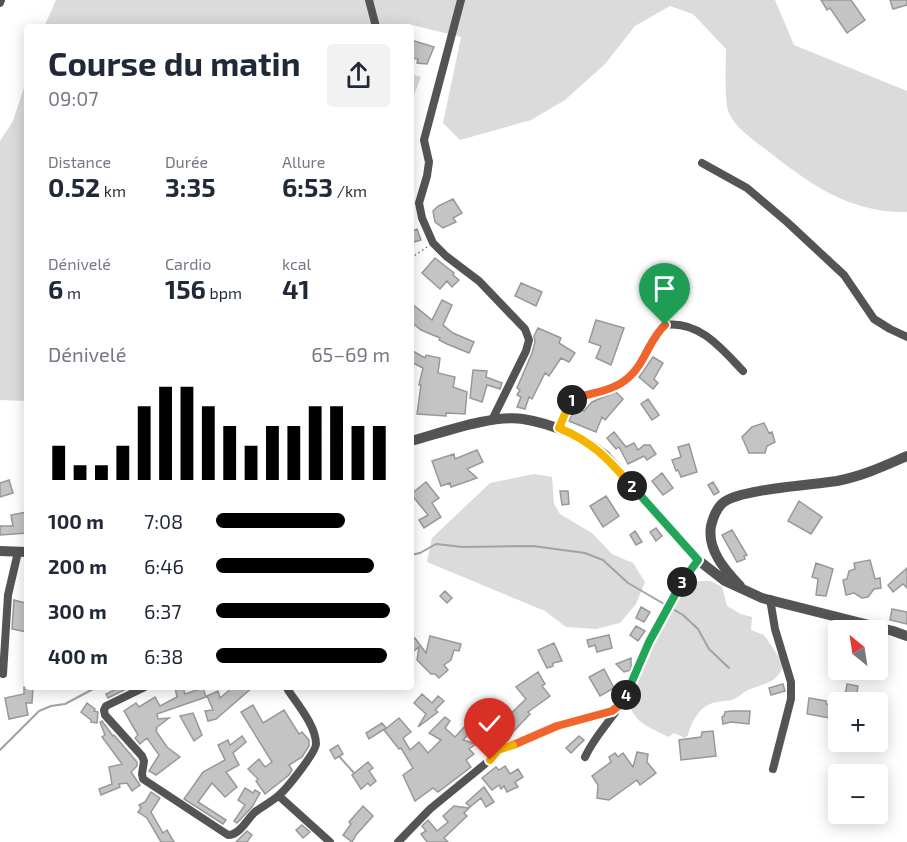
<!DOCTYPE html>
<html lang="fr">
<head>
<meta charset="utf-8">
<style>
  body { margin:0; font-family:"Exo 2",sans-serif; background:#f2f2f3; color:#1f2937; height:100vh; display:flex; flex-direction:column; font-size:22px; white-space:nowrap }
  * { box-sizing:border-box; margin:0 }
  p { font-size:20px; color:#747a83 }
  .icon { flex:none; width:33px; height:33px; fill:none; stroke:currentColor; stroke-width:2; stroke-linecap:round; stroke-linejoin:round }
  .map { position:relative; flex:1; overflow:hidden }
  .panel { position:absolute; left:24px; top:24px; width:390px; height:666px; display:flex; flex-direction:column; background:#fff; border-radius:6px; box-shadow:0 3px 15px #0003 }
  .panel>* { flex:none }
  .needle { width:39px; rotate:330deg }
  .fabs { position:absolute; left:828px; top:620px; display:grid; gap:12px }
  .fabs a { display:grid; place-items:center; width:60px; height:60px; border-radius:6px; background:#fff; box-shadow:0 3px 15px #0003; font-size:30px }
  .pin { position:absolute; display:grid; place-items:center; width:51px; height:51px; color:#fff; margin:-62px -26px; border-radius:50% 50% 50% 0; rotate:-45deg; box-shadow:0 0 6px #0007 }
  .pin .icon { rotate:45deg }
  .km { position:absolute; width:30px; height:30px; margin:-15px; border-radius:50%; background:#222; color:#fff; font-size:16px; line-height:30px; text-align:center }
  .round { display:grid; place-items:center; flex:none; width:63px; height:63px; border-radius:6px; background:#f2f2f3 }
  .head { display:flex; align-items:center; justify-content:space-between; height:102px; padding:0 24px }
  h1 { font-size:33px; font-weight:700; line-height:45px }
  .figures { display:grid; grid-template-columns:repeat(3,1fr); gap:9px; height:102px; padding:6px 24px }
  .figures div { display:grid; align-content:center }
  .figures b { font-size:26px; font-weight:700 }
  .figures small { font-size:16px; font-weight:400 }
  .figures p { font-size:16px }
  .chart { height:168px; padding:12px 24px }
  .chart p { display:flex; justify-content:space-between }
  .chart svg { width:100%; height:108px; margin-top:6px; stroke:#000; stroke-width:6 }
  ul { padding:0 24px; list-style:none; font-size:20px }
  li { display:grid; grid-template-columns:96px 72px 1fr; align-items:center; height:45px }
  li i { height:15px; border-radius:8px; background:#000 }
  .map>svg:first-child { display:block }
  .green { fill:#dbdbdb }
  .lines { fill:none; stroke-linecap:round; stroke-linejoin:round }
  .stream { stroke:#a2a2a2; stroke-width:2 }
  .building { fill:#c4c4c4; stroke:#989898; stroke-width:1.5 }
  .path { stroke:#767676; stroke-width:1.5; stroke-dasharray:1.5 3; stroke-linecap:butt }
  .minor { stroke:#545454; stroke-width:8 }
  .tertiary { stroke:#545454; stroke-width:10 }
  .split-1-casing { stroke:#fff; stroke-width:12 }
  .split-2-casing { stroke:#fff; stroke-width:12 }
  .split-3-casing { stroke:#fff; stroke-width:12 }
  .split-4-casing { stroke:#fff; stroke-width:12 }
  .split-5-casing { stroke:#fff; stroke-width:12 }
  .split-6-casing { stroke:#fff; stroke-width:12 }
  .split-1 { stroke:#f0652b; stroke-width:8 }
  .split-2 { stroke:#f5b400; stroke-width:8 }
  .split-3 { stroke:#22a559; stroke-width:8 }
  .split-4 { stroke:#22a559; stroke-width:8 }
  .split-5 { stroke:#f0652b; stroke-width:8 }
  .split-6 { stroke:#f5b400; stroke-width:8 }
</style>
</head>
<body>
<div class="map">
<svg width="907" height="842" viewBox="0 0 907 842">
  <rect width="100%" height="100%" fill="#fff"/>
  <path class="green" d="M56,0H775L794,45L907,91V212C847,213 809,183 764,148C753,140 734,126 729,113C724,102 726,62 726,49L693,14L670,6L635,26L605,64L565,100L531,120L460,140L443,123L461,37L408,24L406,27H44Z
    M411,74L421,77L411,103Z
    M27,78V401L0,400V141L13,121Z
    M534,474L552,477L554,504L560,514L592,533L612,554L633,563L645,582L636,604L620,623L596,629L566,627L545,611L427,562L432,538L490,483Z
    M692,581H711L722,587L727,606L741,614L752,617L751,630L764,635L784,664C776,685 766,682 748,690C742,693 738,698 732,700C727,701 722,701 717,702C701,704 692,720 688,735L685,738L674,733L669,737C642,724 632,722 625,690L658,633L678,589Z"/>
  <g class="lines">
    <path class="stream" d="M411,555L420,553L436,544L463,547L533,546L585,553L603,560L628,583L683,615L698,629L709,649L729,668
      M0,750L39,711L51,706L65,704L97,687
      M338,755L354,773"/>
  </g>
  <path class="building" d="M821,0H851L865,20L847,33L830,8L827,10Z
    M890,0H907V5L893,9Z
    M411,40L434,47L427,64L417,63L418,59L411,58Z
    M453,199L462,213L453,218L456,222L443,228L435,222L433,211L438,206Z
    M417,229L421,240L414,242L411,232Z
    M435,258L454,273L453,275L459,280L452,287L447,281L440,289L422,273Z
    M521,283L542,292L536,306L515,296Z
    M442,300L452,305L443,325L453,333L474,342L469,353L447,344L439,340L440,338L421,330L411,322V303L432,320Z
    M596,320L624,328L611,365L596,358L601,346L589,342Z
    M538,328L561,338L559,343L575,353L569,362L561,358L549,376L545,373L532,399L529,397L525,409L517,407L521,397L517,395L520,390L517,388L532,353L535,342L534,336Z
    M411,350L425,358L426,355L440,358L438,373L455,377L453,387L467,392L465,414L446,413V416L417,414L421,385H419L423,368L411,362Z
    M653,357L663,363L654,379L658,383L653,389L639,377Z
    M473,370L487,371L486,377L502,383L500,389L487,385L482,402L470,398Z
    M616,392L623,399L605,420L602,417L596,432L569,421L575,407L584,411L592,402Z
    M648,399L659,415L652,420L641,404Z
    M764,423L769,433L772,432L775,442L767,446L765,453H749L742,437L752,427Z
    M614,432L626,447L634,443L638,450L644,445H650L656,454L647,460L644,456L628,464L619,447L616,449L607,438Z
    M689,444L697,472L681,477L678,470L676,471L672,460L681,457L678,447Z
    M477,450L483,462L467,469L477,478L451,487L450,483L441,486L432,461L454,454L455,459Z
    M662,473L673,488L663,495L652,481Z
    M9,480L13,493L0,497V483Z
    M426,482L439,498L432,503L441,517L424,528L419,520L428,515L411,494Z
    M713,482L719,492L714,495L708,485Z
    M560,491H568L569,504L562,505Z
    M606,496L619,516L603,527L590,506Z
    M799,501L822,517L811,534L788,521Z
    M27,512V533L0,535V526H13L11,515Z
    M656,528L662,536L656,541L650,532Z
    M732,530L747,555L744,556L745,559L737,562L722,535Z
    M635,531L642,542L636,545L630,535Z
    M870,560L875,579L880,578L881,588L874,589L868,597L862,598L854,593L846,595L843,580L847,579L849,571L855,569L854,563Z
    M816,563L833,569L826,596L816,595L818,579L812,577Z
    M907,568V588L903,584L893,592L888,585Z
    M445,591L452,598L447,603L440,596Z
    M14,600L25,603L27,606V632L12,629Z
    M641,607L650,612L644,622L636,618Z
    M892,609L907,612V624L890,620Z
    M636,626L645,631L638,641L630,635Z
    M609,635L612,648L597,652L595,645L589,647L587,640Z
    M430,636L461,644L459,651L454,650L451,660L444,665L448,670L439,678L435,674H431L417,660L419,647L411,653V641L415,638L426,653Z
    M554,643L562,661L553,663V666L547,668L538,650Z
    M631,658V670L624,672L616,664Z
    M604,669L614,688L600,696L589,677Z
    M538,672L545,684L542,686L550,696L528,712L530,714L513,732L502,722L526,699L516,687Z
    M783,684L785,691L771,695L769,688Z
    M847,684L858,686L856,699L845,696Z
    M24,687H33L32,703H26L28,715L9,719L5,698L24,694Z
    M120,687H130L108,698L106,694Z
    M179,687H183L185,694L203,688L206,697L157,714L158,719L169,718L156,728L157,729L156,731L167,747L180,757L156,775L149,771L159,755L147,738L140,744L135,738L138,735L124,711L136,703L139,707L155,697L160,706L177,697L175,688Z
    M233,687H253L216,719L208,721L205,711L213,710L207,696L218,691L220,698Z
    M422,694L432,703L438,696L444,701L435,710L438,712L418,727L426,714L414,703Z
    M809,698L826,701V704L837,705L835,719L807,714Z
    M87,703L95,709L94,711L98,712L97,723L91,722V720L81,712Z
    M253,705L263,723L284,710L299,734L302,732L309,740V746L302,757L289,765L292,770L289,775L265,794L256,781L258,779L248,769L259,759L265,767L272,762L241,712Z
    M731,711H750L749,724L731,722L723,724L722,717L724,716L725,712Z
    M193,713L202,735L194,741L180,716Z
    M445,717L450,721L445,728L455,737L466,725L473,730L463,740L476,744L469,749L474,754L466,760L471,767L438,792L433,788L415,801L403,775L413,768L401,748L399,749L384,730L399,718L411,732L403,738L410,750L419,742L428,753L441,740L429,733Z
    M102,721L113,736L114,735L137,762V766L131,772L140,785L132,791L127,783L119,784L120,787L101,795L99,789L112,784L109,767L122,764L102,737L105,735L100,722Z
    M382,723L386,728L369,739L366,733Z
    M713,731L716,756L681,760L679,740L701,737L702,732Z
    M242,736L246,742L233,753L239,765L226,772L237,787L225,797L212,783L198,802L226,820L223,824L184,799L203,772L225,760L218,745L228,740L230,745Z
    M579,736L584,740L571,753L566,748Z
    M338,745L343,754L335,759L330,750Z
    M637,752L648,754L647,762L656,773L640,785L637,780L609,800L597,798L598,785L592,776L611,762L609,757L615,753L618,757L623,753L633,767Z
    M368,762L373,768L369,771L376,781L370,786L368,783L361,789L352,775Z
    M505,766L510,774L518,769L523,777L515,782L518,787L507,792L504,786L501,789L499,785L492,790L482,778L496,767L499,770Z
    M484,787L494,802L486,807L481,798L470,807L466,803Z
    M245,788L253,793L255,790L260,793L252,807L237,823L234,821L245,805L238,800Z
    M151,792L160,798L151,812L163,833L167,830L174,842H161L147,818L138,812L141,808L139,805L145,802Z
    M363,806L373,816L356,835L352,842L343,835L351,824L349,822Z
    M454,806L469,808L464,813L467,816L444,838L448,842H427L421,834L426,831L422,826L428,820L437,831L448,822L443,816Z
    M302,825L310,832L303,838L296,830Z
    M247,831L252,835L247,842H236Z"/>
  <g class="lines">
    <path class="path" d="M411,258L427,247"/>
    <path class="minor" d="M369,0L376,27
      M461,0L424,140L429,162L427,176L419,203L422,218L433,243L446,256L479,281L525,329L529,340L526,351L492,420
      M0,3L1,0
      M702,163L747,188L787,222L844,275L874,319L890,329L907,337
      M559,428L569,404L573,400L601,393L631,377L645,357L661,329L665,325C699,320 722,349 743,371
      M770,599L775,629L791,682V699L773,769
      M3,674L8,595L18,552
      M145,687L106,706L104,710L105,715L142,756L144,761L142,774L143,779L228,835C240,835 247,819 255,812C263,806 271,802 278,796C286,790 316,752 316,744C316,726 298,705 288,690
      M585,757C596,733 616,716 628,692C637,675 641,657 650,640C663,612 679,586 698,560
      M279,796L330,842
      M398,842L430,809L490,760L498,750L557,726L612,711L621,704"/>
    <path class="tertiary" d="M411,441C441,433 493,414 523,419C554,424 582,437 606,456L698,560L725,581L762,598L893,631L907,636
      M0,551L27,552
      M740,586C725,570 707,550 711,526C713,518 717,507 724,502C741,489 813,485 837,481C863,476 884,466 907,456"/>
  </g>
  <g class="lines">
    <defs>
      <path id="split-1" d="M572,400C591,392 612,392 628,378C645,364 649,339 665,325"/>
      <path id="split-2" d="M572,400L569,404L559,428C593,442 608,459 632,486"/>
      <path id="split-3" d="M632,486L698,560L682,582"/>
      <path id="split-4" d="M626,695L649,642L682,582"/>
      <path id="split-5" d="M513,745L557,726L612,711L621,704L626,695"/>
      <path id="split-6" d="M490,760L498,750L513,745"/>
    </defs>
    <use href="#split-1" class="split-1-casing"/>
    <use href="#split-2" class="split-2-casing"/>
    <use href="#split-3" class="split-3-casing"/>
    <use href="#split-4" class="split-4-casing"/>
    <use href="#split-5" class="split-5-casing"/>
    <use href="#split-6" class="split-6-casing"/>
    <use href="#split-1" class="split-1"/>
    <use href="#split-2" class="split-2"/>
    <use href="#split-3" class="split-3"/>
    <use href="#split-4" class="split-4"/>
    <use href="#split-5" class="split-5"/>
    <use href="#split-6" class="split-6"/>
  </g>
</svg>
<div class="fabs">
<a><svg class="needle" viewBox="-14 -14 28 28"><path d="M0-13l5 13h-10z" fill="#e53935"/><path d="M0 13l5-13h-10z" fill="#747a83"/></svg></a>
<a>+</a>
<a>−</a>
</div>
<div class="pin" style="left:665px;top:325px;background:#1e9e55"><svg class="icon" aria-label="arrive" viewBox="0 0 24 24"><path d="M6 21V4h12l-3 4 3 4H6"/></svg></div>
<div class="pin" style="left:490px;top:760px;background:#d93025"><svg class="icon" aria-label="check" viewBox="0 0 24 24"><path d="M5 12l5 5 9-10"/></svg></div>
<b class="km" style="left:572px;top:400px">1</b>
<b class="km" style="left:632px;top:486px">2</b>
<b class="km" style="left:682px;top:582px">3</b>
<b class="km" style="left:626px;top:695px">4</b>
<section class="panel">
<div class="head"><div><h1>Course du matin</h1><p>09:07</p></div><a class="round"><svg class="icon" aria-label="share" viewBox="0 0 24 24"><path d="M12 15V3M7 8l5-5 5 5M5 13v7h14v-7"/></svg></a></div>
<div class="figures">
<div><p>Distance</p><b>0.52<small> km</small></b></div>
<div><p>Durée</p><b>3:35</b></div>
<div><p>Allure</p><b>6:53<small> /km</small></b></div>
</div>
<div class="figures">
<div><p>Dénivelé</p><b>6<small> m</small></b></div>
<div><p>Cardio</p><b>156<small> bpm</small></b></div>
<div><p>kcal</p><b>41</b></div>
</div>
<div class="chart"><p><span>Dénivelé</span>65–69 m</p>
<svg viewBox="0 0 160 44" preserveAspectRatio="none"><path d="M5 44V30M15 44V38M25 44V38M35 44V30M45 44V14M55 44V6M65 44V6M75 44V14M85 44V22M95 44V30M105 44V22M115 44V22M125 44V14M135 44V14M145 44V22M155 44V22"/></svg>
</div>
<ul>
<li><b>100 m</b>7:08<i style="width:74%"></i></li>
<li><b>200 m</b>6:46<i style="width:91%"></i></li>
<li><b>300 m</b>6:37<i style="width:100%"></i></li>
<li><b>400 m</b>6:38<i style="width:98%"></i></li>
</ul>
</section>
</div>
</body>
</html>
